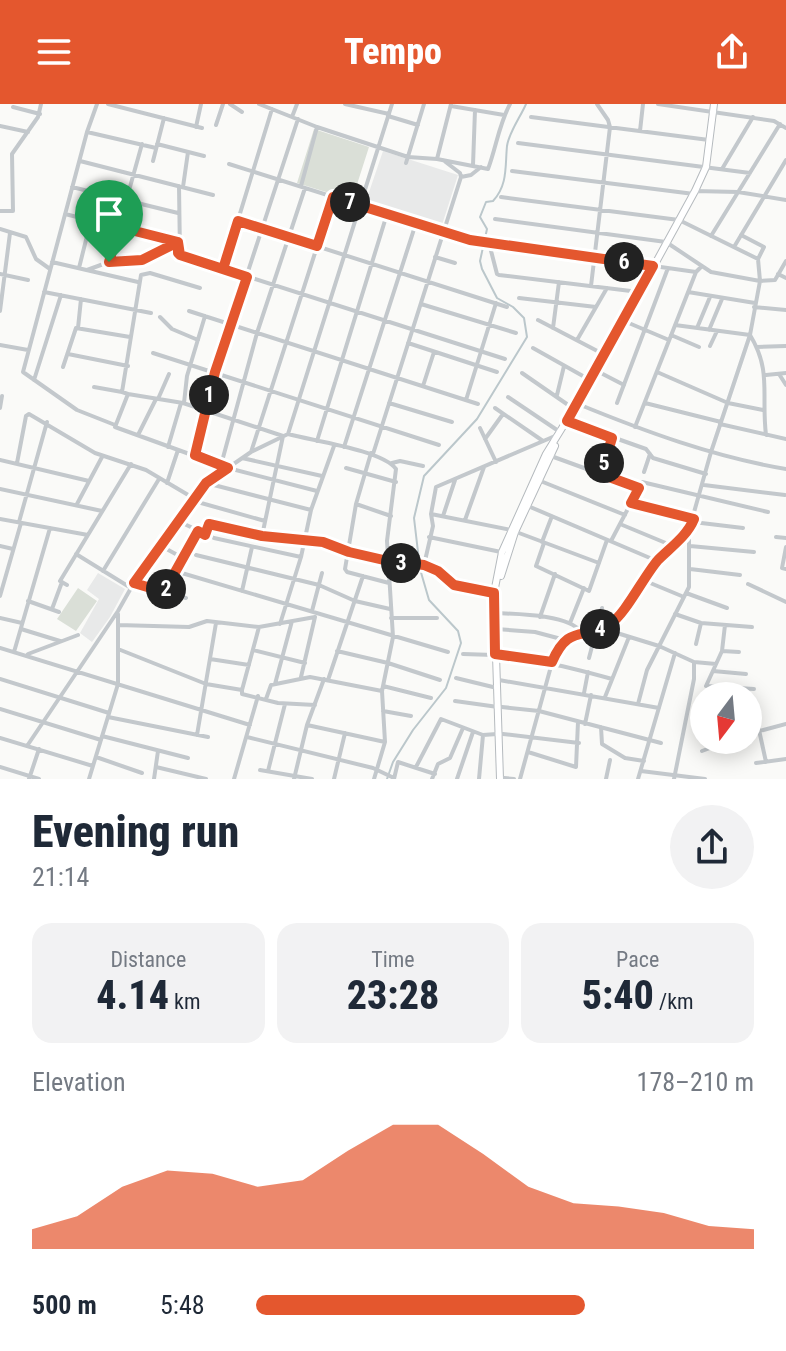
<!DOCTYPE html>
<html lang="en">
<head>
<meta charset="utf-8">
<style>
  body { margin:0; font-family:"Roboto Condensed",sans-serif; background:#f2f2f3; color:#1f2937; height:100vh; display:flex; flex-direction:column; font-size:30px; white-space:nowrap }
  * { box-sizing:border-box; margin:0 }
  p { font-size:26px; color:#747a83 }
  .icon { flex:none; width:44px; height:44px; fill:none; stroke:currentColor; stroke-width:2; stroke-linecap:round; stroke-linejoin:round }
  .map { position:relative; height:675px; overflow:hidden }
  .sheet { display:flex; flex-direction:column; background:#fff; flex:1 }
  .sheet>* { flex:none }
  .needle { width:52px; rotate:196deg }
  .buttons { position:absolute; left:690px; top:578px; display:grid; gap:16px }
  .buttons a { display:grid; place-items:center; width:72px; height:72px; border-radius:50%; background:#fff; box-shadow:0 4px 20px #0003; font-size:40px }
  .pin { position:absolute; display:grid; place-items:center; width:68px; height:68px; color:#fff; margin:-82px -34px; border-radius:50% 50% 50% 0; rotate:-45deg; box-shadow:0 0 8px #0007 }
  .pin .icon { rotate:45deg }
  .km { position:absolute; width:40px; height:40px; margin:-20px; border-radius:50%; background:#222; color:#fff; font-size:22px; line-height:40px; text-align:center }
  .round { display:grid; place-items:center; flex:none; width:84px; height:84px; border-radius:42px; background:#f2f2f3 }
  .overview { display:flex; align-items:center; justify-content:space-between; height:136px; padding:0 32px }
  h1 { font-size:44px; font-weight:800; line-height:60px }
  .figures { display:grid; grid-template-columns:repeat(3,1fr); gap:12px; height:136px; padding:8px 32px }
  .figures div { display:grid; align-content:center; border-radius:20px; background:#f2f2f3; text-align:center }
  .figures b { font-size:40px; font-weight:800 }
  .figures small { font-size:22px; font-weight:400 }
  .figures p { font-size:22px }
  .chart { height:224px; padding:16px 32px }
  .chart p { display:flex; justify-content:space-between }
  .chart svg { width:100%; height:144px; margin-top:8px; fill:#e4572e; opacity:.7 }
  ul { padding:0 32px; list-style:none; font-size:26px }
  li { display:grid; grid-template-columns:128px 96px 1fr; align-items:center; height:60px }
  li i { height:20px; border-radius:10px; background:#e4572e }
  header { display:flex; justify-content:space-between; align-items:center; height:104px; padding:0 32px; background:#e4572e; color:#fff; font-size:36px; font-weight:800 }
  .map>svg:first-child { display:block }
  .built { fill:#e8e9e9 }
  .park { fill:#dadfd7 }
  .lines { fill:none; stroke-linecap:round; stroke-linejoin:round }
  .stream { stroke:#bbc7cb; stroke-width:2 }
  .major-casing { stroke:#b5babe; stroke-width:8 }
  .minor { stroke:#c3c8cc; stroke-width:4 }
  .major { stroke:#fff; stroke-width:6 }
  .route-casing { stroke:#fff; stroke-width:16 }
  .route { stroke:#e4572e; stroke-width:10 }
</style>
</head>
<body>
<header><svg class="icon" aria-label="menu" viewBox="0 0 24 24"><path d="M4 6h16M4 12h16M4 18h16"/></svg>Tempo<svg class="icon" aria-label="share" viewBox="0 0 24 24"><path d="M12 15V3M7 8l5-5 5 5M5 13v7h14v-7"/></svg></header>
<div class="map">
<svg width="786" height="675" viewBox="0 0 786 675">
  <rect width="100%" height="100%" fill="#fafaf8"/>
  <path class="built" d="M383,47L458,71L441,124L365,100Z
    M98,469L125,485L110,513L92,538L80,529L99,495L87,486Z"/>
  <path class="park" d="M314,25L369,43L352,96L297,79Z
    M78,484L97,497L76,527L57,515Z"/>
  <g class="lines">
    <path class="stream" d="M387,675L393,658L413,626L446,584L461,539L458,527L429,496L420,465L414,414L424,372L477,315L527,233L524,214L513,203L497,194L482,165L480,157L487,125L480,113L486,98L493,97C508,81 505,62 507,42C509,28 521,12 526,0"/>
    <defs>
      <path id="major" d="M501,472L515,428L555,342
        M500,675L494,489L502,448L546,350L591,277L695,87L706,63L714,0"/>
    </defs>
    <use href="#major" class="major-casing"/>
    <path class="minor" d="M97,0L87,28L23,268L77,306L115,321
      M108,0L202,24
      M230,0L242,8
      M259,0L317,23L408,53L437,55L488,65C496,44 499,20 510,0
      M345,0L389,10
      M658,0L774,17L786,24
      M451,2L504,11
      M13,3L40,10
      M388,12L418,21
      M292,13L297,0
      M531,13L709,36
      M216,21L223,0
      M0,22L28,28
      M196,23L201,0
      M640,27L643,0
      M87,28L156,44
      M518,39L750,69
      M157,40L204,52
      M437,55L451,0
      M80,57L213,91
      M153,57L164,14
      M406,59L424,0
      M229,60L470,136L696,168
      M473,61L475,6
      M722,65L753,13
      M512,67L694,90
      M461,73L471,71L481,63
      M179,82L180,151L505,255
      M301,82L317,23
      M72,83L178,109
      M183,83L188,48
      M695,87L738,88L786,96
      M501,93L679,116L758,155
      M0,107H13L12,50L38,13L41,0
      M65,110L178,138
      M495,115L666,138L711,168L760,177L775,176L786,157
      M238,117L507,203
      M0,125L26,133L36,155L50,165
      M711,132L780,20
      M489,139L497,170L499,171L639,188
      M734,143L786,56
      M435,153L455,159
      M52,158L138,178
      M109,158L142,40
      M79,164L91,116
      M223,165L272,5
      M87,166L109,158L142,156L176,139
      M0,170L28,176
      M778,170L786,174
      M591,182L610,23L608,16L597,0
      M200,184L150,169L141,171L122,288L128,290L115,323L228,364L317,387
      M44,188L151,209
      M688,188L755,199
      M519,194L596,203
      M421,200L516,229
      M754,203L786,206
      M0,207L10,129
      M189,207L478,300
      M160,213L172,225L198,236
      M538,216L605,251
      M624,217L669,236
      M675,221L750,231C772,267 761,291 766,331
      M78,224L81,195
      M553,224L559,178
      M697,224L710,193
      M709,226L722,195
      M671,231L699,243
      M577,236L607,184
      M408,239L497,268
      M0,241L28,246
      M710,242L717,227
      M757,243L786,242
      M533,244L590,276
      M153,249L439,341
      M68,250L128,262
      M63,263L76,224L130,233
      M597,267L624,281
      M657,268L728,299L763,306
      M522,269L574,305
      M779,270L786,281
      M766,271L786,269
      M34,276L61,191
      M423,282L434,248
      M94,283L122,288
      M128,290L183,299L283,332L262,432
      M557,291L564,262
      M508,293L560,328
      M158,295L169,270
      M466,296L496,199
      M184,299L187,272L205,212
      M389,299L452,318
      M617,299L668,164
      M645,299L721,318
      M578,300C644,327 714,353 786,365
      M0,304L2,292
      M495,304L543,337
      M567,317L646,345L653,354L706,370
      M720,320L786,335
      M635,323L696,168L702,162
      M480,324L496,358
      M288,330C313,337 382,346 396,365L387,437L393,533L382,587L385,638L374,675
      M138,331L156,295
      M485,335L503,310
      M317,337L387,110
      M168,343L181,299
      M344,343L416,119
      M251,348L333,93
      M371,349L356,400L345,465L347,468L389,479
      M373,350L461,73L460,69L443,56
      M195,351L215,268L298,15
      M551,352L639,384
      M242,354L322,372
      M0,356L89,377
      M17,359L26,312L29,310L95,349L146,366L195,395
      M392,359L400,357L423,362
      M221,361L257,229L305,84
      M346,364L396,378
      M644,368L650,350
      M601,370L612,334
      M538,376L625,411
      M167,379L178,346
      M206,379L311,406
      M704,381L785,391
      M0,385L102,407
      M194,397L265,417
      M631,399L694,415
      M77,400L102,353
      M356,400L391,412
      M528,402L657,457
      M431,410L511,426L599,459
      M443,412L455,376
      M0,415L88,431
      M465,416L484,363
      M178,417L214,434L301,453
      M19,418L47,318
      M693,418L743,424
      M620,420L673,442
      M205,431L208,421H213L262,432L323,438L349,448L388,457L424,461
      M429,433L501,448
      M776,433L786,434
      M611,437L642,378L768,408
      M542,438L552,412
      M544,439L536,462L589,487L607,436
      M0,442L13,445
      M161,442L183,454
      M690,442L754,448
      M786,443L782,464L786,465
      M76,450L131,484
      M196,451L319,481L355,497L390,505
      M690,465L740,471
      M103,467L159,375
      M175,467L448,548
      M643,476L684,493
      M135,479L186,494
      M748,480L786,498
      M67,481L60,477L131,360
      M242,487L252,443
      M164,488L198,427
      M686,489L727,504
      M497,490L454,481L438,467L424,461L433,422L431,410L436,383L555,332
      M0,492L21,419
      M28,497L59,508
      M52,505L62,478
      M312,507L322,469
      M494,509C515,510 569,510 581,528
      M675,510L701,519L752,523
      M540,513L555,470
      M0,514L22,519
      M391,514H437
      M570,519L584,484
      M280,520L301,453L311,406L334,342
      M118,521L189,523L207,517L259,523L315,513
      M725,521L722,547L706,582L754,585
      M21,525L60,537
      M496,525L535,528L565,536
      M604,525L659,542L694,558L716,560
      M696,540L701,519
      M0,544L250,621
      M118,545L206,580L242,586V590L278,599L315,601
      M253,546L305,559
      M337,547L388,559L440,576
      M722,547L739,548
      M14,548L50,424
      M28,550L78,531
      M463,550C515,550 562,561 612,575
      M589,554L602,504
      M210,555L249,561
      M713,567L746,570
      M301,573L315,513
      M456,574L497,584
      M0,575L109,609
      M328,576L363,472
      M499,576L659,604
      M275,580L292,517
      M383,582L431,594
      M242,586L259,523
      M584,589L588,568
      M605,593L629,533
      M266,595L271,581L310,573L382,587
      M455,597L498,603
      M638,600L647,566L689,483V426L711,348L750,231L760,177L758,155L764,143L741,131
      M502,603L539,607L661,639
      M0,605L101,636
      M383,607L411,612
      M108,613L208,633
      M585,620L591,591
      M307,621L385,638
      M601,623L602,640L625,654L644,657
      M759,626L766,658
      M503,630L579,639
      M748,630L786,620
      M197,631L216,519
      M102,632L188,654
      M247,633L373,664L394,674
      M0,634L93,662
      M27,642L118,507L131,484L206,379L251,348L288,330L392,0
      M702,647L731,636
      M528,648L576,663L578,618
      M96,653L142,669
      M756,659L786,655
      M0,663L39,675
      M156,663L206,675
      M416,663L441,615L483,631L497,630
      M260,666L312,675
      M268,667L285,600
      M641,667L705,675
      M504,674L514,675
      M29,675L39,645
      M89,675L118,580V510
      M154,675L158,647
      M234,675L258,592
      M294,675L307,621L324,575
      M334,675L345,629
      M394,675L398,658L435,670
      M432,675L438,660L450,654L463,624
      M457,675L473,628
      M479,675L483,631
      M520,675L553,555L565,536L581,528L602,524L613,519L657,457L689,426
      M606,675L610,656
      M638,675L675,549
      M674,675L694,575V558"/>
    <use href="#major" class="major"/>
  </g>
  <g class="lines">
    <defs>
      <path id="route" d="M109,158L142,156L178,138L180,151L247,173L215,268L195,351L228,364L206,379L134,479L164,488L198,427L205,431L209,420L262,432L323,438L349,448L388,457L424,461L438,467L454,481L494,489L495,550L552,558C569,519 583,537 610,520C625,511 644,472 658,456C671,443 687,432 694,415L631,399L639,384L601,370L612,334L567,317L653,162L470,136L333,93L317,142L238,117L223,165L180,151L178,149V138L119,123L109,158"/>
    </defs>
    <use href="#route" class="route-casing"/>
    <use href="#route" class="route"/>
  </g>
</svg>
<div class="buttons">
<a><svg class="needle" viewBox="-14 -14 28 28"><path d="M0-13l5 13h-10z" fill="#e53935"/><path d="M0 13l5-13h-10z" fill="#747a83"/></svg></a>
</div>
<div class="pin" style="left:109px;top:158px;background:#1e9e55"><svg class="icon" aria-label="arrive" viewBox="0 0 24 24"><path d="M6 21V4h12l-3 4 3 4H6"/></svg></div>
<b class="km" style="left:209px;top:291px">1</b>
<b class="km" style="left:166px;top:485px">2</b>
<b class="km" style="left:401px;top:459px">3</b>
<b class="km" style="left:600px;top:525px">4</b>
<b class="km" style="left:604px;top:359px">5</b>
<b class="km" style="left:624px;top:158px">6</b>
<b class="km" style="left:350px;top:98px">7</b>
</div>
<section class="sheet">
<div class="overview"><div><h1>Evening run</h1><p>21:14</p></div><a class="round"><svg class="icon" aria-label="share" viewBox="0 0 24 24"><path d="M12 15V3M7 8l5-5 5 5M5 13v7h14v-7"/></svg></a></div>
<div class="figures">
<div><p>Distance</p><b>4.14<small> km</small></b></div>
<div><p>Time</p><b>23:28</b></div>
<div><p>Pace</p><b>5:40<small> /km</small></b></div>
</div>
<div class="chart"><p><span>Elevation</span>178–210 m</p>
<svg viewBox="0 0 160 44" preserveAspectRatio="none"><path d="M0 44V38L10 34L20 25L30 20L40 21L50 25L60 23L70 14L80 6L90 6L100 15L110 25L120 30L130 31L140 33L150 37L160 38V44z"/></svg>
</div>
<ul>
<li><b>500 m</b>5:48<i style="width:66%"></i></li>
</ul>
</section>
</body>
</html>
